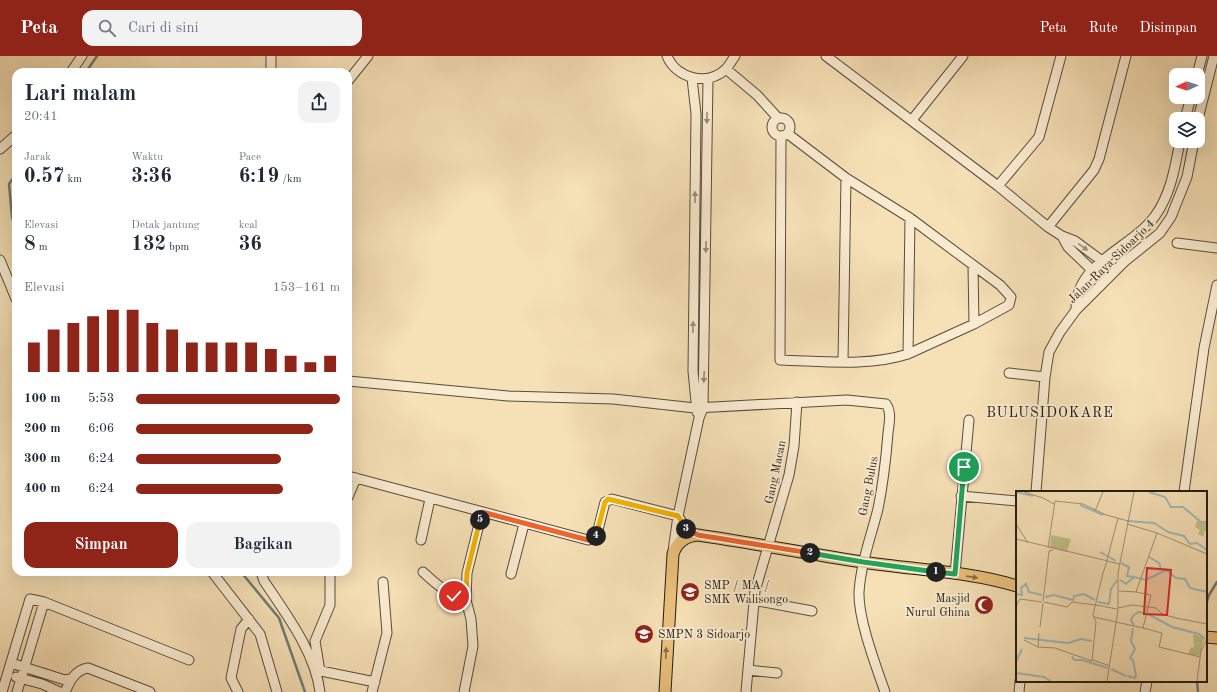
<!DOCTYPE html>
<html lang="id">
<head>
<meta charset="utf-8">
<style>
  body { margin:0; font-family:"Old Standard TT",serif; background:#f2f2f3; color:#1f2937; height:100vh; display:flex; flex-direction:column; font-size:15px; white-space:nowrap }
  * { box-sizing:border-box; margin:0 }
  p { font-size:13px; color:#747a83 }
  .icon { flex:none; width:22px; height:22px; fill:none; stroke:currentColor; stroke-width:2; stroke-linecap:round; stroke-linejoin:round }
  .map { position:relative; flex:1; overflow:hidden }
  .side { position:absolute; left:12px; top:12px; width:340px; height:508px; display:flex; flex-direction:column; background:#fff; border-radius:12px; box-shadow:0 4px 16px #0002 }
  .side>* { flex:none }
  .needle { width:26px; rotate:266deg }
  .buttons { position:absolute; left:1169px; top:12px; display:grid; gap:8px }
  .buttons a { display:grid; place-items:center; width:36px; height:36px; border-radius:8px; background:#fff; box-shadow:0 4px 16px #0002; font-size:20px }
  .pin { position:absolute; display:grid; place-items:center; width:34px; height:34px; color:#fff; margin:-17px; border:2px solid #fff; border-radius:50%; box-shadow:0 1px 4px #0007 }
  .km { position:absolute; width:20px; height:20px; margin:-10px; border-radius:50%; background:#222; color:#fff; font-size:11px; line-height:20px; text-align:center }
  .round { display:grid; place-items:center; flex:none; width:42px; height:42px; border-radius:12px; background:#f2f2f3 }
  .summary { display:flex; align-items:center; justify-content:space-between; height:68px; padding:0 12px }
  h1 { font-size:22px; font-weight:700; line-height:30px }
  .stats { display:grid; grid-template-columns:repeat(3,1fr); gap:6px; height:68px; padding:4px 12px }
  .stats div { display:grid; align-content:center }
  .stats b { font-size:20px; font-weight:700 }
  .stats small { font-size:11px; font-weight:400 }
  .stats p { font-size:11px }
  .chart { height:112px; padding:8px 12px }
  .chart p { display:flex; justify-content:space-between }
  .chart svg { width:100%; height:72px; margin-top:4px; stroke:#8f2418; stroke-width:6 }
  .cta { display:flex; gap:8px; margin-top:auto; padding:8px 12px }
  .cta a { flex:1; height:46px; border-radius:12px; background:#8f2418; color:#fff; font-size:16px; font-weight:700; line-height:46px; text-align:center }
  .cta a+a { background:#f2f2f3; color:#1f2937 }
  ul { padding:0 12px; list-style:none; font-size:13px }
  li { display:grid; grid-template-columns:64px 48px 1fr; align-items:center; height:30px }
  li i { height:10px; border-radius:5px; background:#8f2418 }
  header { display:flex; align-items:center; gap:24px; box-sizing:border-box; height:56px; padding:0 20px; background:#8f2418; color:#fff }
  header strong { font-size:19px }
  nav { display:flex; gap:22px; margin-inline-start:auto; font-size:14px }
  .search { width:280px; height:36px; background:#f2f2f3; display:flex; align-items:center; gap:10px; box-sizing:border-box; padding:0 14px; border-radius:12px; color:#747a83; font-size:15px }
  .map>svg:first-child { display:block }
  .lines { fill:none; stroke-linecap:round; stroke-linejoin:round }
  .stream { stroke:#6f7b76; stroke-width:2.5 }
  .minor-casing { stroke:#584d3b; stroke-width:11 }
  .major-casing { stroke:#231c12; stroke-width:13 }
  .minor { stroke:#f9ebd0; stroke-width:9 }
  .major { stroke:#ebc07b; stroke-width:11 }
  .oneway { fill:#998e7a }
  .oneway2 { fill:#876e46 }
  .split-1-casing { stroke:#fff; stroke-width:8 }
  .split-2-casing { stroke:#fff; stroke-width:8 }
  .split-3-casing { stroke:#fff; stroke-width:8 }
  .split-4-casing { stroke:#fff; stroke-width:8 }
  .split-5-casing { stroke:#fff; stroke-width:8 }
  .split-6-casing { stroke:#fff; stroke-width:8 }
  .split-1 { stroke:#22a559; stroke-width:5 }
  .split-2 { stroke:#22a559; stroke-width:5 }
  .split-3 { stroke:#f0652b; stroke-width:5 }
  .split-4 { stroke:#f5b400; stroke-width:5 }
  .split-5 { stroke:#f0652b; stroke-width:5 }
  .split-6 { stroke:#f5b400; stroke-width:5 }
  .labels { text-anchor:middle; stroke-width:3.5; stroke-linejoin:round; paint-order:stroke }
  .street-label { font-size:12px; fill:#231c12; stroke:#f9ebd0 }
  .poi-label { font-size:12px; fill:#231c12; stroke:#f9ebd0; text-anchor:start }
  .quarter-label { font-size:14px; letter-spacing:1px; fill:#231c12; stroke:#f9ebd0 }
  .inset-river { fill:none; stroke:#a1bab9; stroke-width:2 }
  .inset-road { fill:none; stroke:#a29274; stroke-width:1 }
  .view { fill:#d62828; fill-opacity:0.15; stroke:#d62828; stroke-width:2 }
  .inset-edge { fill:none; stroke:#231c12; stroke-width:2 }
</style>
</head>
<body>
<header>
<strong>Peta</strong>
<div class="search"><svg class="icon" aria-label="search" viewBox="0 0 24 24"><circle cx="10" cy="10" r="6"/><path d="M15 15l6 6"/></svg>Cari di sini</div>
<nav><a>Peta</a><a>Rute</a><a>Disimpan</a></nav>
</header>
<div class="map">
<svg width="1217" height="636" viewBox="0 0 1217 636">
  <rect width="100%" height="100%" fill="#f6e0b6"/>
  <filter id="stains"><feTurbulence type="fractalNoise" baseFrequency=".005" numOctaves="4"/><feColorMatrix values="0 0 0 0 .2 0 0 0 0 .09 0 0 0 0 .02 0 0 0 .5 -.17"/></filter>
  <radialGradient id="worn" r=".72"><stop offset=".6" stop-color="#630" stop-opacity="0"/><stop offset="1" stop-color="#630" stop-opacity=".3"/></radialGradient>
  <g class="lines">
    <path class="stream" d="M86,16L97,0
      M16,118L9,128L12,161L16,174
      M241,516L279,562L305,636
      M1206,549L1209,539L1217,526
      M1197,625L1198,636"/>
    <defs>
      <path id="minor" d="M667,0C676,22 707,31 726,13C729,10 732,4 735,0
        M826,0L998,130L1048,171L1062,180L1075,185L1102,205
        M726,13L757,39L778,62
        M71,16L82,0
        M271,16V0
        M1197,19L1202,0
        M692,22L696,58L693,315L697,356
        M348,25L368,0
        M772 71a9 9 0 1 1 18 0a9 9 0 1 1-18 0Z
        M1185,63L1191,41
        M1198,63L1214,0
        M912,64L963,0
        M781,81L780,304C822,305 868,311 908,298L974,268L1009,249L1011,241L1000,229L910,162L846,122L788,78
        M0,93L16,79
        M998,130L1039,81L1061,0
        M1048,171L1094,114L1099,103L1126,0
        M1062,180L1068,191L1092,214
        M1177,187L1217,192
        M0,204L16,243
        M973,210L974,268
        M1076,254C1075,206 1131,193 1155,160C1171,138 1175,111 1180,85
        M908,298L910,162
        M843,306L846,122
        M1009,317L1045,321
        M348,325L508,340L613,343L695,352L847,344L886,348C892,356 889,368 888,377C886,403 883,428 878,453C871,480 861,507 859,536C858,563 876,610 885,636
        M348,420L588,484L594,482L597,478L605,446L612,443L678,460L686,473L698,479
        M1036,436L1045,321L1049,296L1060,276L1076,254L1124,206L1160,177L1171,161L1187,121L1194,85
        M1184,436L1204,292L1217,229
        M961,440L1017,445
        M348,441L356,422
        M421,484L430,443
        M673,495L678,460L699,362L703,352L708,23
        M212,516L260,578L277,636
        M261,516L264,525C286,558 315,596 320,636
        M423,516C436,528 448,539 466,544
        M511,518L524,468
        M955,518L969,364
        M753,544L812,555
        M11,607L65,624L70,623
        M316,614L375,626
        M748,614L777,617
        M320,615L315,585L330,549V516
        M16,621L42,628L60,636
        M2,636L30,543L44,546L189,604
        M17,636L44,546
        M65,636C70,625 75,614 88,612L150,636
        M238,636L231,622L241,573L249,563
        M372,636L387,577L383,526
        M464,636L473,590L471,563L466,544L467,517L482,456
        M746,636L755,535L789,419L794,390L797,346
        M1019,636L1020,625
        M1145,636L1147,625"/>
      <path id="major" d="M1206,581L1217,582
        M665,636L673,498C677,486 685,480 698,479C753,487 808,498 863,506C913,514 969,515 1017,530"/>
    </defs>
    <use href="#minor" class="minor-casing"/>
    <use href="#major" class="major-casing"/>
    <use href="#minor" class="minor"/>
    <use href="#major" class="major"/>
  </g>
  <defs><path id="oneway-solid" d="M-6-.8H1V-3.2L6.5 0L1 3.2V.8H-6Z"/></defs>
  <g class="oneway">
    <use href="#oneway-solid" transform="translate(707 62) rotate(91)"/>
    <use href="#oneway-solid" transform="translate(695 141) rotate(-90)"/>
    <use href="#oneway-solid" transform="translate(706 191) rotate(91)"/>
    <use href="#oneway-solid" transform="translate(1083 191) rotate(35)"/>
    <use href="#oneway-solid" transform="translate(693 271) rotate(-89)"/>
    <use href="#oneway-solid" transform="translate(704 321) rotate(92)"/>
  </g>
  <g class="oneway2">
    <use href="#oneway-solid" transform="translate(972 521) rotate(8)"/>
    <use href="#oneway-solid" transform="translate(666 597) rotate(-88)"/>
  </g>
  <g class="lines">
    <defs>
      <path id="split-1" d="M936,516L955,518L964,411"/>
      <path id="split-2" d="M810,497L863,506L936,516"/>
      <path id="split-3" d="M686,473L698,479L810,497"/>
      <path id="split-4" d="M596,480L605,446L608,443L678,460L686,473"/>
      <path id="split-5" d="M480,464L482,456L588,484L596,480"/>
      <path id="split-6" d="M454,540L466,544L467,517L480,464"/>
    </defs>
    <use href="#split-1" class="split-1-casing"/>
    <use href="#split-2" class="split-2-casing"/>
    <use href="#split-3" class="split-3-casing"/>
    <use href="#split-4" class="split-4-casing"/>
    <use href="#split-5" class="split-5-casing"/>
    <use href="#split-6" class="split-6-casing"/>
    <use href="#split-1" class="split-1"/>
    <use href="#split-2" class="split-2"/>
    <use href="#split-3" class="split-3"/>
    <use href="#split-4" class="split-4"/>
    <use href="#split-5" class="split-5"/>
    <use href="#split-6" class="split-6"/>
  </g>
  <defs>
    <symbol id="school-disc" viewBox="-11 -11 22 22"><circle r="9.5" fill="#8f2418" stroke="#f9ebd0"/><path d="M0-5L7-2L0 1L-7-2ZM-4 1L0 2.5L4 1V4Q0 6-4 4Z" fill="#fff"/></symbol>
    <symbol id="mosque-disc" viewBox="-11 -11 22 22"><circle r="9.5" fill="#8f2418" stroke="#f9ebd0"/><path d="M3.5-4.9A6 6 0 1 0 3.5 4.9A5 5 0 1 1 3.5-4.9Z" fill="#fff"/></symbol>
  </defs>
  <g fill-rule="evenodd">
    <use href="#school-disc" x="679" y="525" width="22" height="22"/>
    <use href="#mosque-disc" x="973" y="538" width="22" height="22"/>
    <use href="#school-disc" x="633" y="567" width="22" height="22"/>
  </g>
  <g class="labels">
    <g class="street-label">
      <text transform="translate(1111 205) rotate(-44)" y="4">Jalan Raya Sidoarjo 4</text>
      <text transform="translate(775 416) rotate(-78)" y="4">Gang Macan</text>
      <text transform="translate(868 430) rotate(-79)" y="4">Gang Bulus</text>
    </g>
    <g class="poi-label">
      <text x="704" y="533">SMP / MA /<tspan x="704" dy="14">SMK Walisongo</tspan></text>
      <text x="970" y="546" text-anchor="end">Masjid<tspan x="970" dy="14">Nurul Ghina</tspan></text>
      <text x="658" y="582">SMPN 3 Sidoarjo</text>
    </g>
    <g class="quarter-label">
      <text x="1050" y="361">BULUSIDOKARE</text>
    </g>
  </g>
  <g transform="translate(1016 435)">
    <rect width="191" height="191" fill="#f6e0b6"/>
    <path d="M181,30L191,31V41L188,40V46L182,43L184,39L179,36ZM35,44L55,48L51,61L34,57ZM177,143L188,147L184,165L172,163L175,156L178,157Z" fill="#c2c189"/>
    <path class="inset-river" d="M0,1L17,5M133,1L149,6L155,16H167L185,31H191M64,14L87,24M111,30L138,32L152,41L168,45L174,53L181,52L191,59M84,61L100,70M133,66L143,72L145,78M105,72L113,76L111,85L118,86M104,89L110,93L118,86L130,89L150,79L160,87L169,88L174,97L191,101M0,103L6,104L5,97L10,93L13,101L26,104M29,106L38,104L57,109L58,105L68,103L79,109M82,111L93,113L95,98L101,89M132,123L156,136L183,143L189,148M118,134L115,129L117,125L122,121L129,122M8,147L52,152L65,148L76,150M56,165L58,169H66L92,177M0,171L6,158M95,178L110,185M0,182L28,186L34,190M111,185L119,187L120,185L117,169L114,167L119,158L115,150L117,137"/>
    <path class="inset-road" d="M8,1L27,7M27,7L38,13M79,20L87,1M87,23L112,30M0,33L12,52M141,42L191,63M0,48L92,70M32,57L39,10L67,13L88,23M91,69L102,27M30,86L33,60L37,59M103,100L120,101M27,110L30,86M28,111L51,116L56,111L79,114M80,114L101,118M0,115L4,108L26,111M102,117L116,114L140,117L146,123L160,127L191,133M78,126L100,131M100,131L127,137L135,104L120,101L141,42L111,33M24,136L27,112M127,137L146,142L143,156L184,166M23,142L22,156L39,157L76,170M8,149L22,156M77,169L94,175M76,170L80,131L77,124L87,82L91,70L103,73M91,190L102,119V82L118,1M181,190L185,160L191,148"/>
    <path class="view" d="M131,77L155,79L151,124L128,123Z"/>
    <rect width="191" height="191" class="inset-edge"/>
  </g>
  <rect width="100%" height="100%" filter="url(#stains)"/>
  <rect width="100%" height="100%" fill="url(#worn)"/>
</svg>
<div class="buttons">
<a><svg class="needle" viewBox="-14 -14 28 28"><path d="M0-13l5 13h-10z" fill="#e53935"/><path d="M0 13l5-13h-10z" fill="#747a83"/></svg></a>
<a><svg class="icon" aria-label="layers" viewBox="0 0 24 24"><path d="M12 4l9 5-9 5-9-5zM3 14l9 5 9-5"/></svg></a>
</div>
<div class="pin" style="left:964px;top:411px;background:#1e9e55"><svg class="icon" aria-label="arrive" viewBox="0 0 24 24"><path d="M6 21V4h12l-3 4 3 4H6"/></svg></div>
<div class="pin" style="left:454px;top:540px;background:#d93025"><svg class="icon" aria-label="check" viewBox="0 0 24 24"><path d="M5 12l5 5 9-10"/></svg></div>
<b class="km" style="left:936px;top:516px">1</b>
<b class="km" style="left:810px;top:497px">2</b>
<b class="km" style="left:686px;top:473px">3</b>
<b class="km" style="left:596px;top:480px">4</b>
<b class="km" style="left:480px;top:464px">5</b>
<section class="side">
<div class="summary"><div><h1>Lari malam</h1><p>20:41</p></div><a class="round"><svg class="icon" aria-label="share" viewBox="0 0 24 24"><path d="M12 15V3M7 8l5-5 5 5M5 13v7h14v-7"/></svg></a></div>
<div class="stats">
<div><p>Jarak</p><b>0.57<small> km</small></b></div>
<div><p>Waktu</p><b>3:36</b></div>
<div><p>Pace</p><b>6:19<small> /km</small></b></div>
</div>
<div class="stats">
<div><p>Elevasi</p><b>8<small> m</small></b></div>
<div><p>Detak jantung</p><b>132<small> bpm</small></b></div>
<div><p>kcal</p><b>36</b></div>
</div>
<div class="chart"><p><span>Elevasi</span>153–161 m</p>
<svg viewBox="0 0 160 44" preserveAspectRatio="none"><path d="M5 44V26M15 44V18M25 44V14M35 44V10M45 44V6M55 44V6M65 44V14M75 44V18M85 44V26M95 44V26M105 44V26M115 44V26M125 44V30M135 44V34M145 44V38M155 44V34"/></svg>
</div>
<ul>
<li><b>100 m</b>5:53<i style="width:100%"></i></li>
<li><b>200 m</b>6:06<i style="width:87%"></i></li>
<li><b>300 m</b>6:24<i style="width:71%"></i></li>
<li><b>400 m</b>6:24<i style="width:72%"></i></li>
</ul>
<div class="cta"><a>Simpan</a><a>Bagikan</a></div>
</section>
</div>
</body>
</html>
